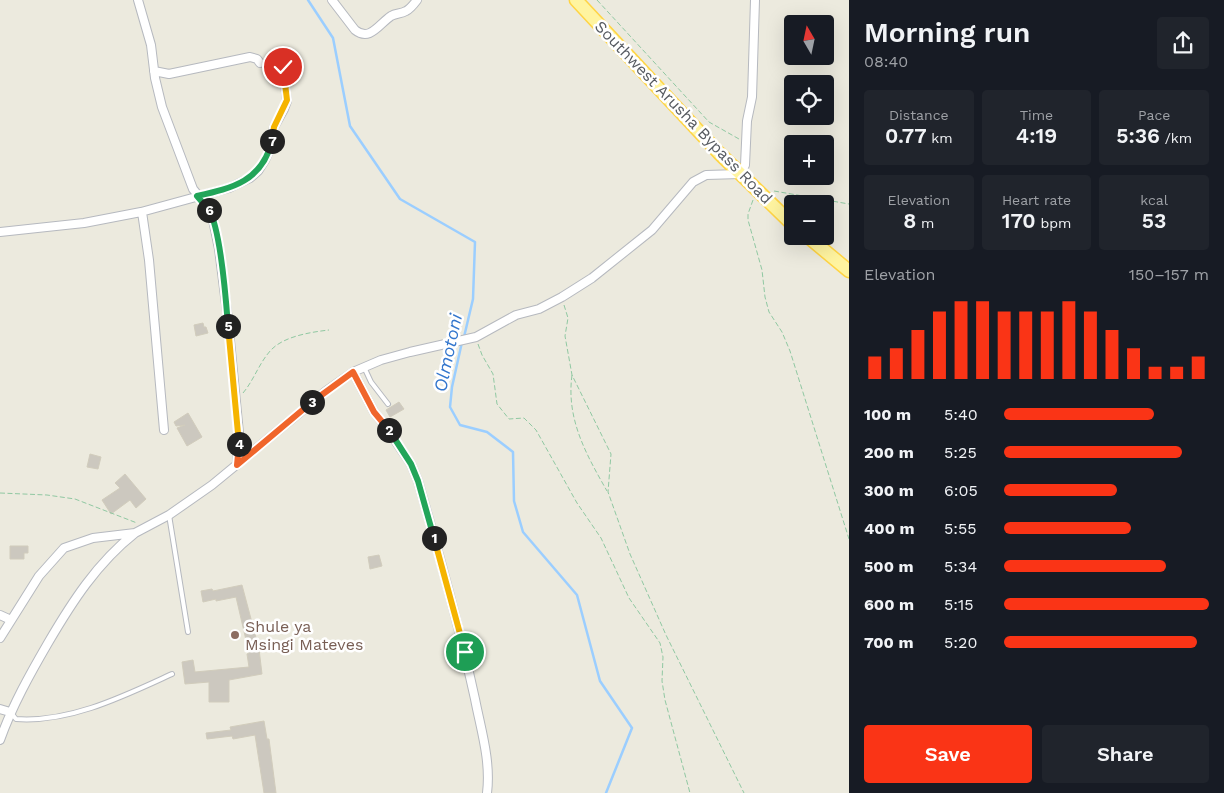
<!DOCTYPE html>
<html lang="en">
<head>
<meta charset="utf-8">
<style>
  body { margin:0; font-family:"Work Sans",sans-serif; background:#20242c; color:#f1f3f6; height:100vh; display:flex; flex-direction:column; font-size:19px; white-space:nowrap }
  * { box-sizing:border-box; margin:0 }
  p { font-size:16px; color:#9ea1a6 }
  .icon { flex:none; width:28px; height:28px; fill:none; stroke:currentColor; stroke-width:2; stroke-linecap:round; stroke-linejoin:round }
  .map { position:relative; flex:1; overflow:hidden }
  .details { display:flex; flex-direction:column; background:#171b24; width:375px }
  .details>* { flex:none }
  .needle { width:32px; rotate:351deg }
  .controls { position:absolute; left:784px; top:15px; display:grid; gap:10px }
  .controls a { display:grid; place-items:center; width:50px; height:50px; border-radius:5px; background:#171b24; box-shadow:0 5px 20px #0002; font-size:25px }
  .pin { position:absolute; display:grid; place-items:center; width:42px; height:42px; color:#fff; margin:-21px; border:2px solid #fff; border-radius:50%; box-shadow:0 1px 5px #0007 }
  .km { position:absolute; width:25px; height:25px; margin:-12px; border-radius:50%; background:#222; color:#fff; font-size:14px; line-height:25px; text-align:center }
  .round { display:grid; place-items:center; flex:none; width:52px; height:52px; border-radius:5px; background:#20242c }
  .summary { display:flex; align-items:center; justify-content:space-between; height:85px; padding:0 15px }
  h1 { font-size:28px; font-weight:600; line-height:38px }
  .metrics { display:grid; grid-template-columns:repeat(3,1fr); gap:8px; height:85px; padding:5px 15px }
  .metrics div { display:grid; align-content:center; border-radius:5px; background:#20242c; text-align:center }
  .metrics b { font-size:21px; font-weight:600 }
  .metrics small { font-size:14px; font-weight:400 }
  .metrics p { font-size:14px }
  .chart { height:140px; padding:10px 15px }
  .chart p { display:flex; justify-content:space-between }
  .chart svg { width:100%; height:90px; margin-top:5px; stroke:#fa3416; stroke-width:6 }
  .button { display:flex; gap:10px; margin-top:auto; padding:10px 15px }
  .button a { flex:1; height:58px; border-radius:5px; background:#fa3416; color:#fff; font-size:20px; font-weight:600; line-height:58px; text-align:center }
  .button a+a { background:#20242c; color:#f1f3f6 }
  ul { padding:0 15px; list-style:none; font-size:16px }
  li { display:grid; grid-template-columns:80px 60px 1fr; align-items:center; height:38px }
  li i { height:12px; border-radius:6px; background:#fa3416 }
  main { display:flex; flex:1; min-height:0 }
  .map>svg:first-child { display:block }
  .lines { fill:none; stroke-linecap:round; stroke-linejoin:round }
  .stream { stroke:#9bceff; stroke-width:2.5 }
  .building { fill:#ccc8bf; stroke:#d1ccbc }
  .service-casing { stroke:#b6b9bf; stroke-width:6 }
  .minor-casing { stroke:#b6b9bf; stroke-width:10 }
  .primary-casing { stroke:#ffd444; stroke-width:15 }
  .path { stroke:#90c8a2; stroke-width:1; stroke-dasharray:5 2.5; stroke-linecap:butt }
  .service { stroke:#fff; stroke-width:4 }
  .minor { stroke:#fff; stroke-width:8 }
  .primary { stroke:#fff4a0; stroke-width:12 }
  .split-1-casing { stroke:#fff; stroke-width:10 }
  .split-2-casing { stroke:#fff; stroke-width:10 }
  .split-3-casing { stroke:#fff; stroke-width:10 }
  .split-4-casing { stroke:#fff; stroke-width:10 }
  .split-5-casing { stroke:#fff; stroke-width:10 }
  .split-6-casing { stroke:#fff; stroke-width:10 }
  .split-7-casing { stroke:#fff; stroke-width:10 }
  .split-8-casing { stroke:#fff; stroke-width:10 }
  .split-1 { stroke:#f5b400; stroke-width:6 }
  .split-2 { stroke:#22a559; stroke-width:6 }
  .split-3 { stroke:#f0652b; stroke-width:6 }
  .split-4 { stroke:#f0652b; stroke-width:6 }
  .split-5 { stroke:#f5b400; stroke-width:6 }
  .split-6 { stroke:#22a559; stroke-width:6 }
  .split-7 { stroke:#22a559; stroke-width:6 }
  .split-8 { stroke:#f5b400; stroke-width:6 }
  .education-dot { fill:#8d6e63; stroke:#fff; stroke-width:2 }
  .labels { text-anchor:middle; stroke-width:5; stroke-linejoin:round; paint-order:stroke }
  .street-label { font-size:16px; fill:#575b61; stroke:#fff }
  .education-label { font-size:16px; fill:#785e54; stroke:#fff; text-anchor:start }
  .water-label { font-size:18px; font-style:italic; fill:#3376cd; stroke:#fff }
</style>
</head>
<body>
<main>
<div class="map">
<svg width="849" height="793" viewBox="0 0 849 793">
  <rect width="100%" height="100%" fill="#eceade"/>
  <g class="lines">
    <path class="stream" d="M308,0L333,38L350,126L400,199L475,242L473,299L464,337
      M462,342L452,387L450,407L460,425L487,432L513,452L514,501L523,532L577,595L600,681L632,728L606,793"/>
  </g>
  <path class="building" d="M203,323L204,327H206L208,333L196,336L194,325Z
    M399,402L404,409L390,417L386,410Z
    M188,413L202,437L187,446L177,428L185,425L176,426L174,422Z
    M90,454L101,457L98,469L87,467Z
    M125,474L146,499L136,508L130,500L111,514L102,500L120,488L115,483Z
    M10,546H28V553H24V559H10Z
    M379,555L382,566L370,569L368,557Z
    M242,585L259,649L262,674L229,680V702H209V682L185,684L182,662L193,660L195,672L249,667L247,654L249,653L236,597L216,601V599L203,602L201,591L212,589L213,591Z
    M264,721L267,739H269L276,793H264L255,735L233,739L232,736L207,739L206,733L231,730L230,727Z"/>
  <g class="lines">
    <defs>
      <path id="service" d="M364,367L371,382L388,404
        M169,515L188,632
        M12,714L16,719C70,723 124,696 172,674"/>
      <path id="minor" d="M138,0L151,45L155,78L162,107L193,189L206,205L213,220L219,249L228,320L239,433L237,465
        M332,0L355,30C370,42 379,24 391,16C396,13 401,14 406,11C410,9 414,4 417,0
        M154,71L169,74L250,57L257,59L260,63
        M142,212L149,260L164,430
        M0,232L84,223L141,212L229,188L250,178L258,171L265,160L270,149L274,127L284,109L287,101L283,67
        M353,372L374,412L386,427L411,464L418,481C439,553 459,626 475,699C481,730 491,761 487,793
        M0,615L11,620
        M0,638L39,576L64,548L93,538L135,533L169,515L212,485L326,391L353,372L381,360L410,352L476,337L516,315L539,309L562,297L592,278L652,230L693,182L706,175L740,174L745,165L747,121L752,97L755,0
        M0,709L10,712
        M0,740C12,706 30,674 48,643C72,602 97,563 135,533"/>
      <path id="primary" d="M576,0L719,153L792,224
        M807,236L849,271"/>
    </defs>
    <use href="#service" class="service-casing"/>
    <use href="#minor" class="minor-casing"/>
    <use href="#primary" class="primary-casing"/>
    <path class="path" d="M597,0L709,122L739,139
      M774,191L849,204
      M753,200L748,214V220L762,270L765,297L769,312L782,332L790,351L849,539
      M564,305L568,318L565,336L572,375L611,454L608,492L630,554L666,635L744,793
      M478,344L482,355L493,374L497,404L509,419L524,418L536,430L577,503L601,538L629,598L660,643L663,657L662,681L665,700L690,793
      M572,375C566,419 586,454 607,491
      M243,393C254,380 259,363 271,350C284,336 312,332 329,330
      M0,493L47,495L75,499L137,523"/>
    <use href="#service" class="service"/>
    <use href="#minor" class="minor"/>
    <use href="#primary" class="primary"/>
  </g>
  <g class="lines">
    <defs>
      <path id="split-1" d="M434,538L465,652"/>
      <path id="split-2" d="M389,430L411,464L418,481L434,538"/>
      <path id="split-3" d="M312,402L353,372L374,412L389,430"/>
      <path id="split-4" d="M239,444L237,465L312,402"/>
      <path id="split-5" d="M228,326L239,444"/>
      <path id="split-6" d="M209,210C221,230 226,300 228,326"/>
      <path id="split-7" d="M209,210L197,196C233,188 262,181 272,141"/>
      <path id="split-8" d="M272,141L274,127L287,100L283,67"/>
    </defs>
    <use href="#split-1" class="split-1-casing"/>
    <use href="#split-2" class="split-2-casing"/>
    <use href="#split-3" class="split-3-casing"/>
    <use href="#split-4" class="split-4-casing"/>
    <use href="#split-5" class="split-5-casing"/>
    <use href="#split-6" class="split-6-casing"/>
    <use href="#split-7" class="split-7-casing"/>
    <use href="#split-8" class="split-8-casing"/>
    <use href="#split-1" class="split-1"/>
    <use href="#split-2" class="split-2"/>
    <use href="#split-3" class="split-3"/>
    <use href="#split-4" class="split-4"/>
    <use href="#split-5" class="split-5"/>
    <use href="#split-6" class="split-6"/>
    <use href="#split-7" class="split-7"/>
    <use href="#split-8" class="split-8"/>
  </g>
  <circle class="education-dot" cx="235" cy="635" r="5"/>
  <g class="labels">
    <g class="street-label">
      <text transform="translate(684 112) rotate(46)" y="6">Southwest Arusha Bypass Road</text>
    </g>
    <g class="education-label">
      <text x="245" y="632">Shule ya<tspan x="245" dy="18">Msingi Mateves</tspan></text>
    </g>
    <g class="water-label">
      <text transform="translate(448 353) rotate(-78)" y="6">Olmotoni</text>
    </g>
  </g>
</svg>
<div class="controls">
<a><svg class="needle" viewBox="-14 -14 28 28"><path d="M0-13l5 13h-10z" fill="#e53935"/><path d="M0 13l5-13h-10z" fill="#9ea1a6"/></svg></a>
<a><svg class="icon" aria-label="locate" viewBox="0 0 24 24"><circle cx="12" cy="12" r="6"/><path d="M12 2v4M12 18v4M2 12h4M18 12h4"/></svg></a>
<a>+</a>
<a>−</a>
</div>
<div class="pin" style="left:465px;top:652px;background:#1e9e55"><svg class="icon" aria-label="arrive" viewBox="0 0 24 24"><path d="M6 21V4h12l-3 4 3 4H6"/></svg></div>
<div class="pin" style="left:283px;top:67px;background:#d93025"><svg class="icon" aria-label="check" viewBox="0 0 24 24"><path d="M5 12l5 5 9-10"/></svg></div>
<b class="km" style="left:434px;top:538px">1</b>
<b class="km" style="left:389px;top:430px">2</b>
<b class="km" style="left:312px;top:402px">3</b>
<b class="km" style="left:239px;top:444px">4</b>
<b class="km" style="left:228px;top:326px">5</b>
<b class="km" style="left:209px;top:210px">6</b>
<b class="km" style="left:272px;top:141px">7</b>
</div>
<section class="details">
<div class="summary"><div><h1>Morning run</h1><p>08:40</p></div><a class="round"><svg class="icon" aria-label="share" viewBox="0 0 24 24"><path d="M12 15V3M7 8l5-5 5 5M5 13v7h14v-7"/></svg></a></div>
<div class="metrics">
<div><p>Distance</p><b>0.77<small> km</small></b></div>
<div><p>Time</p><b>4:19</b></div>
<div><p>Pace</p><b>5:36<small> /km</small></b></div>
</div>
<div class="metrics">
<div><p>Elevation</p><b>8<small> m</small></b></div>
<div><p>Heart rate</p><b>170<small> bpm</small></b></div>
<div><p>kcal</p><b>53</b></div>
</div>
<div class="chart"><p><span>Elevation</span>150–157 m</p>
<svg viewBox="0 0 160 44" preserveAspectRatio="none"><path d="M5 44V33M15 44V29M25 44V20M35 44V11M45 44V6M55 44V6M65 44V11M75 44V11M85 44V11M95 44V6M105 44V11M115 44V20M125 44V29M135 44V38M145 44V38M155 44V33"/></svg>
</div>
<ul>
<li><b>100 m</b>5:40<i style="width:73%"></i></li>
<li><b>200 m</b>5:25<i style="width:87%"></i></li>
<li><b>300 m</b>6:05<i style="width:55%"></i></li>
<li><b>400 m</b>5:55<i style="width:62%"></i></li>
<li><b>500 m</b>5:34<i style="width:79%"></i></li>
<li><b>600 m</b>5:15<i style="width:100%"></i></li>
<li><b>700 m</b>5:20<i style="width:94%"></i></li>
</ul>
<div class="button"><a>Save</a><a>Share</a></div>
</section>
</main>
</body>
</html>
